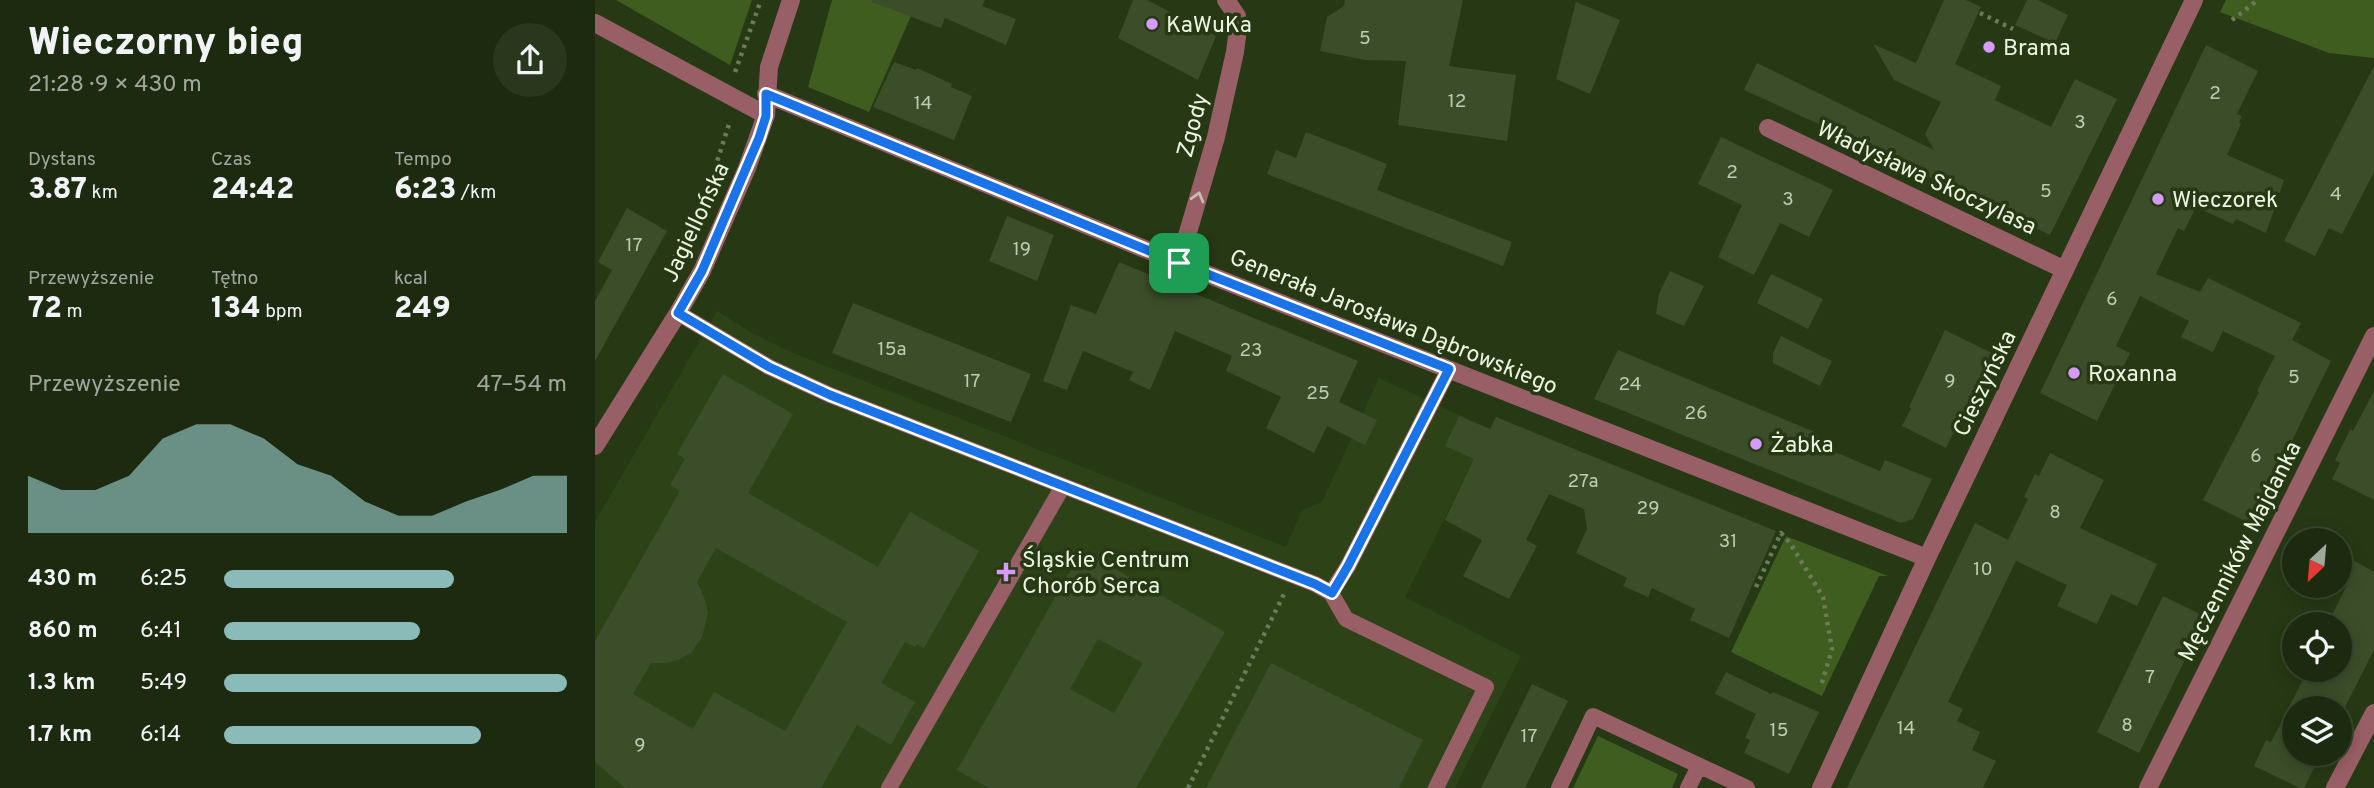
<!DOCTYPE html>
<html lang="pl">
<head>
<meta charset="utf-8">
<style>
  body { margin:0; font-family:Overpass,sans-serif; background:#29371d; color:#f1f3f6; height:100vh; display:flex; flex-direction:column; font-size:26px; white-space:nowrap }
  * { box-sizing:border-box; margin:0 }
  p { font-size:23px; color:#a0a79e }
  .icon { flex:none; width:38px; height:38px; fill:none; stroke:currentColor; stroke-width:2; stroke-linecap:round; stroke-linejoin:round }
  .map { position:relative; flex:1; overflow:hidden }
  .panel { display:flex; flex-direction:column; background:#1c2b0f; width:595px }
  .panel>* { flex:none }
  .needle { width:46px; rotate:206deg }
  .buttons { position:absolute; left:1687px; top:528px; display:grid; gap:14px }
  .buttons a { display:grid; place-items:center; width:70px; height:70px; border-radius:50%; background:#1c2b0f; box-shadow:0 4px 18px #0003,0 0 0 2px #3a472f; font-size:35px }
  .pin { position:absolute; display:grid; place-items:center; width:60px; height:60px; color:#fff; margin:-30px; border-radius:14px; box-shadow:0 4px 10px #0006 }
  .round { display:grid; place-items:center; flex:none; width:74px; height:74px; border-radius:37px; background:#29371d }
  .head { display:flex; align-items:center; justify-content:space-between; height:119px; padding:0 28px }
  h1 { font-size:38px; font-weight:800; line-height:52px }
  .metrics { display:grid; grid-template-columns:repeat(3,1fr); gap:10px; height:119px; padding:7px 28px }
  .metrics div { display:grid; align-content:center }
  .metrics b { font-size:30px; font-weight:800 }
  .metrics small { font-size:19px; font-weight:400 }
  .metrics p { font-size:19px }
  .chart { height:196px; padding:14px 28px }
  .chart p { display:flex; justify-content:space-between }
  .chart svg { width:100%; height:126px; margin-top:7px; fill:#8bbbb9; opacity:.7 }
  ul { padding:0 28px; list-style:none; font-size:23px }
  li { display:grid; grid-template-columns:112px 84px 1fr; align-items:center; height:52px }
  li i { height:18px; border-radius:9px; background:#8bbbb9 }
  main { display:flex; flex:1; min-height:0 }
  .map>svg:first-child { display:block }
  .built { fill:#2d4317 }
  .green { fill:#3f5d1f }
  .building { fill:#3b4e29; fill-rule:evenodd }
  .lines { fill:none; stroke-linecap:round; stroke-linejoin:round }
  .path { stroke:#6a7a5b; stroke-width:4.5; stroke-dasharray:3.5 5; stroke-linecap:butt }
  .service { stroke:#995f66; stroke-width:16 }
  .minor { stroke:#995f66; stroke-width:18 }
  .oneway { stroke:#cabaaf }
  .route-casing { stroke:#fff; stroke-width:14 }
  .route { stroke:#1a73e8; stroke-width:9 }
  .poi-dot { fill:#d59bfa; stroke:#263914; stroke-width:2.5 }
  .labels { text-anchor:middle; stroke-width:7; stroke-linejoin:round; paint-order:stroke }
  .number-label { font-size:19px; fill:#beccb2 }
  .poi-label { font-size:23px; fill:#eaf6e0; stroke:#263914; text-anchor:start }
  .street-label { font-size:23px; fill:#eaf6e0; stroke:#263914 }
</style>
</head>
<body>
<main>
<section class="panel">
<div class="head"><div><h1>Wieczorny bieg</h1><p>21:28 · 9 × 430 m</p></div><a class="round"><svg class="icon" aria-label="share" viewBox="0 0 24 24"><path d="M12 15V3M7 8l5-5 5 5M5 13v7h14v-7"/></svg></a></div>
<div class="metrics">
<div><p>Dystans</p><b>3.87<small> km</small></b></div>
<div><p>Czas</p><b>24:42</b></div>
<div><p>Tempo</p><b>6:23<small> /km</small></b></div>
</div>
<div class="metrics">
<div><p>Przewyższenie</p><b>72<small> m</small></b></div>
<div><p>Tętno</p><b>134<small> bpm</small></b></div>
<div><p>kcal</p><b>249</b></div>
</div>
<div class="chart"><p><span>Przewyższenie</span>47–54 m</p>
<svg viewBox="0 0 160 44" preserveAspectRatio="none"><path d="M0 44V24L10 29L20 29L30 24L40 11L50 6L60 6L70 11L80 20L90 24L100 33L110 38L120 38L130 33L140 29L150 24L160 24V44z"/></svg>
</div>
<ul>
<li><b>430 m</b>6:25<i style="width:67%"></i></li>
<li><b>860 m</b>6:41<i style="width:57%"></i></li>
<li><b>1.3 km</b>5:49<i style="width:100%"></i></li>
<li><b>1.7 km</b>6:14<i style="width:75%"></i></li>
</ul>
</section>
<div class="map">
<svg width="1779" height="788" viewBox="0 0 1779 788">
  <rect width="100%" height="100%" fill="#263914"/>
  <path class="built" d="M122,311L157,333L198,353L691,547L707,510L727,502L784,378L895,429L810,597L926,656L860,788H0V522Z"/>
  <path class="green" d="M21,0H157L135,65Z
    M237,0H323L274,112L213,87Z
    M1631,0H1779V58L1734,53L1625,12Z
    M1191,536L1293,576H1284L1227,696L1136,652Z
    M1003,736L1083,774L1077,788H978Z"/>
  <path class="building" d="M277,0H390L387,6L421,19L411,45L350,18L346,28L277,2Z
    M538,0H552L621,36L603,80L523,38Z
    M750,0H868L854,66L921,75L912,141L803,125L811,61L771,60L725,51L732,17L749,6Z
    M1349,0H1371L1386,7L1360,64L1406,86L1400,100L1456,127L1480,79L1522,99L1455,235L1314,167L1316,164L1239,126L1237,130L1149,90L1162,63L1339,150L1330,134L1346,102L1299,80L1278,44L1321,63Z
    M1432,0H1443L1473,15L1460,43L1420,25Z
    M981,2L1025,20L995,94L961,79Z
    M1611,45L1663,71L1642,114L1647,116L1644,122L1646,124L1632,155L1689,180L1671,233L1641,219L1638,224L1601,207L1589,231L1583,228L1561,274L1605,292L1613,278L1706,323L1697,340L1736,361L1658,520H1648L1608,500L1664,392L1662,391L1680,356L1628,331L1618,352L1586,337L1594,321L1545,296L1521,346L1535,353L1502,421L1445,393Z
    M299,62L321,70L322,68L357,84L356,87L377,96L359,140L278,107Z
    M1779,66V172L1747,234L1734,228L1720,256L1689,241Z
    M711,132L792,164L782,190L917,242L908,266L672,174L681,150L701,158Z
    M1126,137L1238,190L1214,237L1185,223L1159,275L1123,257L1147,205L1103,184Z
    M32,208L72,231L0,361V301L17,270L3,262Z
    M412,216L459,235L442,281L394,261Z
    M524,262L763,361L744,402L782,420L770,445L732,426L719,453L671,428L686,397L631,371L637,356L580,331L555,390L534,380L538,372L488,351L472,390L448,381L476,305L501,314Z
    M1075,271L1109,286L1089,326L1061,314L1064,294Z
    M1176,274L1228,299L1213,329L1162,303Z
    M258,303L436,374L416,422L237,353Z
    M1350,330L1397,353L1351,448L1307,426L1316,408L1314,407Z
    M1186,336L1237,361L1225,386L1178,363V353Z
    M1023,350L1222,433L1228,447L1285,471L1290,460L1337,479L1318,519L1306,523L999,399Z
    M128,374L198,414L153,493L283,567L315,512L384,551L329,648L322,644L320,647L310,642L286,683L320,702L296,745L262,725L226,788H30L0,762V641L85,491L75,485L90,459L82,454ZM121,548L252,622L190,731L119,692L98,729L38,694L56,663H72L83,660L96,653L107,637L113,613L109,597L102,582Z
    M1779,391V500L1737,479L1745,463L1740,460L1755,430L1758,431Z
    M864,416L895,429L901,417L1181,531L1134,638L1095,620L1100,609L1057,588L1053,597L1028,586L1032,578L981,553L992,529L989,509L954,494L931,540L942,546L914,599L868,576L887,540L850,520L879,459L850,446Z
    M1455,453L1509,480L1485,528L1562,564L1542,606L1516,594L1502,624L1462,606L1472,585L1421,561L1353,702L1368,709L1362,721L1385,732L1377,750L1401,761L1388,788H1252L1380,523L1413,540L1433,499L1429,497L1440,474L1444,476Z
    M487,550L630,632L541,788H394L362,770ZM503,639L548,663L519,713L475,689Z
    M1745,553L1779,572V650L1745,717V709H1699V754H1726L1709,788H1705L1659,766L1671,740L1676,742L1713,670H1745V625H1732L1752,585L1745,581Z
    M1568,596L1611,617L1544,753L1502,732Z
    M676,663L828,740L804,788H611Z
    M1131,672L1176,694L1178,692L1224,712L1194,774L1149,753L1155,740L1150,738L1161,714L1120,694Z
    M937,684L973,701L950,747L930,788H886Z"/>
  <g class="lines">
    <path class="path" d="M1385,13L1418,29
      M1637,20L1663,0
      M140,72L166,0
      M112,193L135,121
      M88,261L80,256L103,214
      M1161,587L1186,533L1195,543L1228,597L1237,649L1226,686
      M593,788L689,594"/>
    <path class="service" d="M83,313L174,367L235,395L720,584L736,593L751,619L891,687L841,788
      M736,593L753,566L854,369
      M294,788L468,486
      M964,788L998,716L1152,788
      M1093,788L1104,766"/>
    <path class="minor" d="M0,23L171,115
      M171,94L584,263L1332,558
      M1173,128L1470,270
      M584,263L621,137L640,52L643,29L642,16L631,0
      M0,446L83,313L107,271L152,168L171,115L174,67L196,0
      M1226,788L1332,558L1599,0
      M1553,788L1779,336
      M1740,788L1779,713"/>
  </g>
  <defs><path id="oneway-chevron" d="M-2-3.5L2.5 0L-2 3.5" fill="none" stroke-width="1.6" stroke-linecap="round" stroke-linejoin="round" transform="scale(1.75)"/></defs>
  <use class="oneway" href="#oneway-chevron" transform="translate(603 197) rotate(-74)"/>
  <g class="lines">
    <defs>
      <path id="route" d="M171,94L584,263L854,369L753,566L737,593L720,584L235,395L174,367L83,313L107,271L164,138L171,116Z"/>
    </defs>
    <use href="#route" class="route-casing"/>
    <use href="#route" class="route"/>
  </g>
  <g class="poi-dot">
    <circle cx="557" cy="24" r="7"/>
    <circle cx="1394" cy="47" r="7"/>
    <circle cx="1563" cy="199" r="7"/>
    <circle cx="1479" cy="373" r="7"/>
    <circle cx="1161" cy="444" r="7"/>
    <path d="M407.5 561.5h7v7h7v7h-7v7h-7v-7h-7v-7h7z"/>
  </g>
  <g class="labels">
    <g class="number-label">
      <text x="770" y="44">5</text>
      <text x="1620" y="99">2</text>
      <text x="862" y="107">12</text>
      <text x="328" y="109">14</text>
      <text x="1485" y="128">3</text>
      <text x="1137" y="178">2</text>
      <text x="1451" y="197">5</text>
      <text x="1741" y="200">4</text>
      <text x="1193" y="205">3</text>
      <text x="39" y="251">17</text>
      <text x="427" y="255">19</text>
      <text x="1517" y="305">6</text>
      <text x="297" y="355">15a</text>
      <text x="656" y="356">23</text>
      <text x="1699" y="383">5</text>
      <text x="377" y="387">17</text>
      <text x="1355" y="387">9</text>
      <text x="1035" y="390">24</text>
      <text x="723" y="399">25</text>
      <text x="1101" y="419">26</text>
      <text x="1661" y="462">6</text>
      <text x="988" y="487">27a</text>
      <text x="1053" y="514">29</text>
      <text x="1460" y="518">8</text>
      <text x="1133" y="547">31</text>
      <text x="1388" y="575">10</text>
      <text x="1555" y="683">7</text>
      <text x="1532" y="731">8</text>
      <text x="1311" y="734">14</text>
      <text x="1184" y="736">15</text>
      <text x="934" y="742">17</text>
      <text x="45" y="751">9</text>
    </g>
    <g class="poi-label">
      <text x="571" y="32">KaWuKa</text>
      <text x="1408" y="55">Brama</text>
      <text x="1577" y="207">Wieczorek</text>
      <text x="1493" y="381">Roxanna</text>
      <text x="1175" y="452">Żabka</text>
      <text x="427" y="567">Śląskie Centrum<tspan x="427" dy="26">Chorób Serca</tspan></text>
    </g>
    <g class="street-label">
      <text transform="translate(597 125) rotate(-75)" y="8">Zgody</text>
      <text transform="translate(1332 177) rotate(25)" y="8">Władysława Skoczylasa</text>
      <text transform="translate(100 222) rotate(-65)" y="8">Jagiellońska</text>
      <text transform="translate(799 321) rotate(22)" y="8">Generała Jarosława Dąbrowskiego</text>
      <text transform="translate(1389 383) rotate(-64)" y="8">Cieszyńska</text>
      <text transform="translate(1644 551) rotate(-63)" y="8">Męczenników Majdanka</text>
    </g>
  </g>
</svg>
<div class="buttons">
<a><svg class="needle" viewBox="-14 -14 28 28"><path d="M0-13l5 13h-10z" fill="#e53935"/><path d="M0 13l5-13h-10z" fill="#a0a79e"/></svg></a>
<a><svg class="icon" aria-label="locate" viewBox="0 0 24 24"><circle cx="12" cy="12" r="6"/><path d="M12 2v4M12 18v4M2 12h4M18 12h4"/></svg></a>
<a><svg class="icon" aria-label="layers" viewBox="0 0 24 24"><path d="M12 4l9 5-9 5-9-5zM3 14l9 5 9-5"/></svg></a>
</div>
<div class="pin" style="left:584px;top:263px;background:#1e9e55"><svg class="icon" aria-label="arrive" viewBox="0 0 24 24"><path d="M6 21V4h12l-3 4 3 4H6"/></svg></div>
</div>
</main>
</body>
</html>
